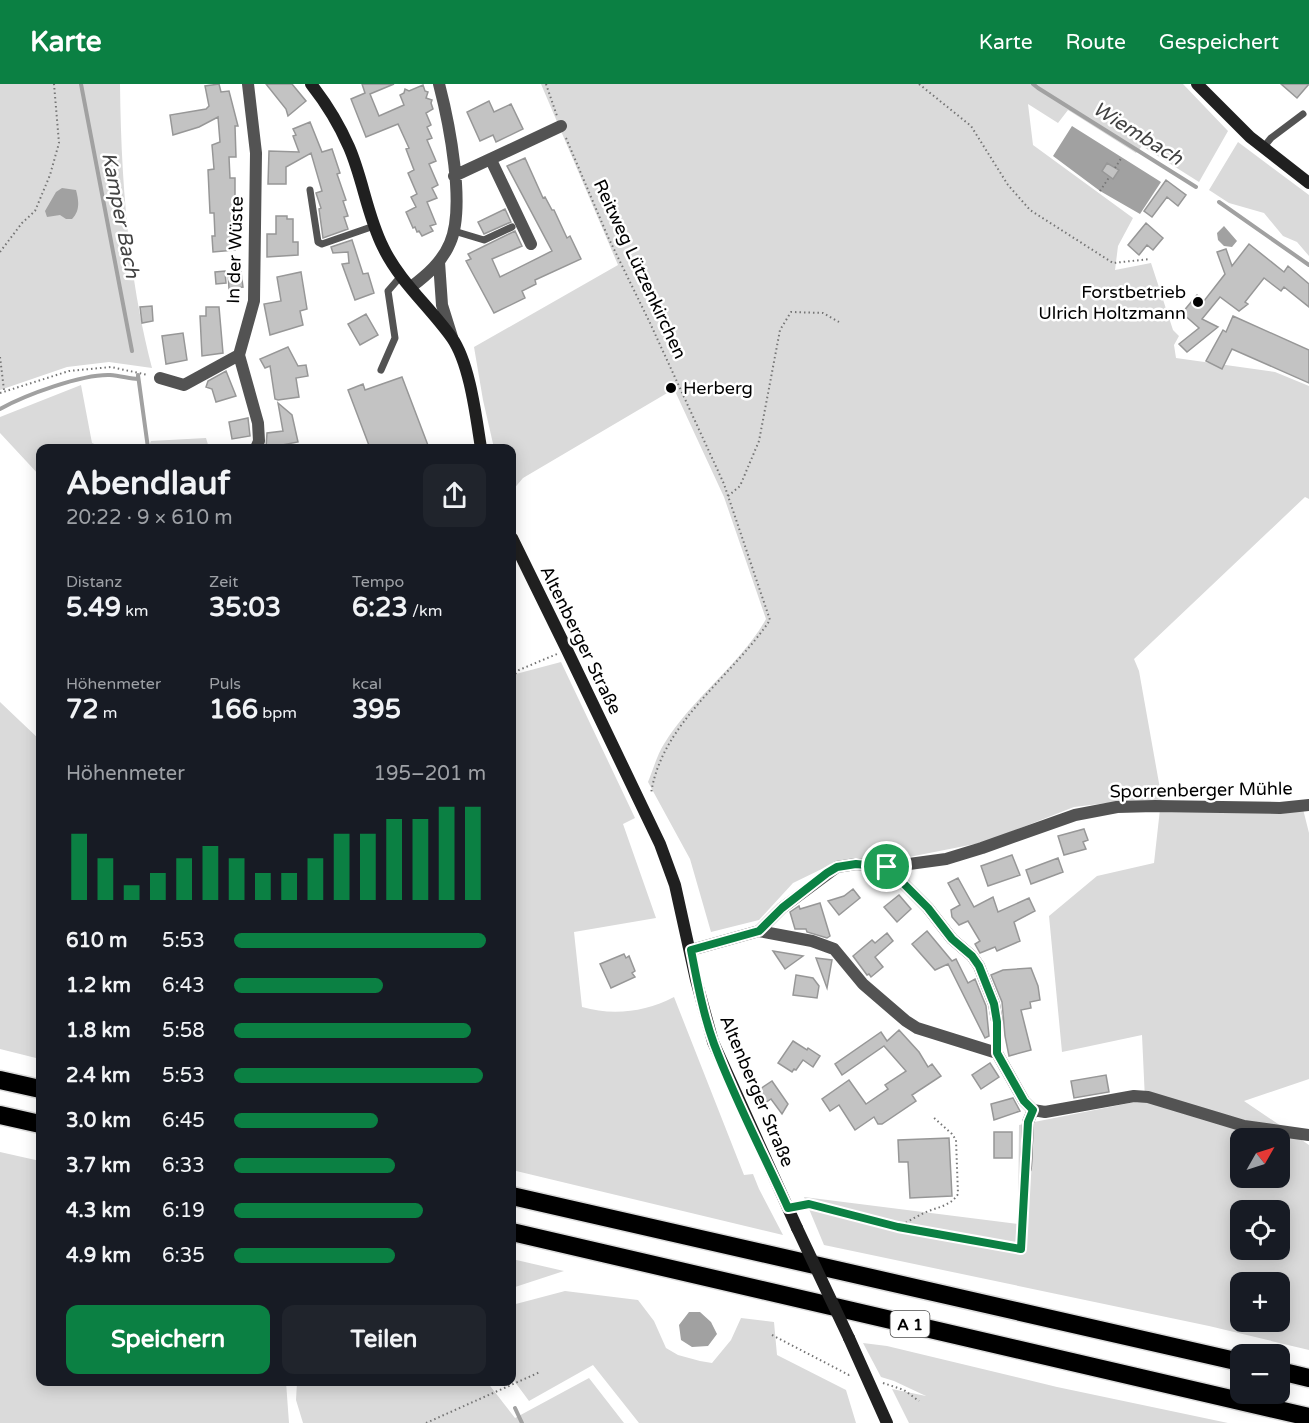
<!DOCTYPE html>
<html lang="de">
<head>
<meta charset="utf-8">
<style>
  body { margin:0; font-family:"Varela Round",sans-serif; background:#20242c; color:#f1f3f6; height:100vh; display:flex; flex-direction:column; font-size:22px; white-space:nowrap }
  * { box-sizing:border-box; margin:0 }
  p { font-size:20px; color:#9ea1a6 }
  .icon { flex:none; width:33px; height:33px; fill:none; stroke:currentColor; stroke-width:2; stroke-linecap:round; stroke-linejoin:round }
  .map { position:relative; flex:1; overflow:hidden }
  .panel { position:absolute; left:36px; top:360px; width:480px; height:942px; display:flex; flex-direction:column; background:#171b24; border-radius:12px; box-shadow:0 3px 15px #0003 }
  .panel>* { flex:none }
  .needle { width:39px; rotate:51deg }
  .buttons { position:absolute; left:1230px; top:1044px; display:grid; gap:12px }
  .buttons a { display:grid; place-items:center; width:60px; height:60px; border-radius:12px; background:#171b24; box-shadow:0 3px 15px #0003; font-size:30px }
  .pin { position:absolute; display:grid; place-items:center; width:51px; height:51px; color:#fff; margin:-26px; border:3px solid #fff; border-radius:50%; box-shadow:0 2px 6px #0007 }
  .round { display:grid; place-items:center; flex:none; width:63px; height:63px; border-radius:12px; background:#20242c }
  .overview { display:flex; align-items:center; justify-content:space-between; height:102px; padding:0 30px }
  h1 { font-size:33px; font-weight:800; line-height:45px }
  .metrics { display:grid; grid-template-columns:repeat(3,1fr); gap:9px; height:102px; padding:6px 30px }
  .metrics div { display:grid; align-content:center }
  .metrics b { font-size:26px; font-weight:800 }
  .metrics small { font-size:16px; font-weight:400 }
  .metrics p { font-size:16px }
  .chart { height:168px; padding:12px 30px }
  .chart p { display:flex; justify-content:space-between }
  .chart svg { width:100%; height:108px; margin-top:6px; stroke:#0b8043; stroke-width:6 }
  .cta { display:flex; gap:12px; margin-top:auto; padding:12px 30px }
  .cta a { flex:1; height:69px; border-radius:12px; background:#0b8043; color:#fff; font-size:24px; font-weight:800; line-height:69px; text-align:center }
  .cta a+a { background:#20242c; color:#f1f3f6 }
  ul { padding:0 30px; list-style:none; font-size:20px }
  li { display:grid; grid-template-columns:96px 72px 1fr; align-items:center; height:45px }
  li i { height:15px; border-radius:8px; background:#0b8043 }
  header { display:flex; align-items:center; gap:36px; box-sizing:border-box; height:84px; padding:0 30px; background:#0b8043; color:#fff }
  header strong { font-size:28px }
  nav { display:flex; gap:33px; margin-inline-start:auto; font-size:21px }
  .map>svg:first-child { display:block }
  .green { fill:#dadada; fill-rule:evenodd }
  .water { fill:#a1a1a1 }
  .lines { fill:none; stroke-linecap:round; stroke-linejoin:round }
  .stream { stroke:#a1a1a1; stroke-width:4 }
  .building { fill:#c3c3c3; stroke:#979797; stroke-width:1.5 }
  .highway-casing { stroke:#dbdbdb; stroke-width:21 }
  .path { stroke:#757575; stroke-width:2; stroke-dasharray:1.5 3; stroke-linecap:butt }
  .lane { stroke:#535353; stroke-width:7 }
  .street { stroke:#535353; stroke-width:12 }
  .secondary { stroke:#202020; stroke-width:12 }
  .highway { stroke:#000; stroke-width:18 }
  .secondary-bridge { stroke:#202020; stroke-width:12 }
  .route-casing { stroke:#fff; stroke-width:12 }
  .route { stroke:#0b8043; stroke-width:8 }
  .poi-dot { fill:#000; stroke:#fff; stroke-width:2 }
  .labels { text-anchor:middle; stroke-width:5; stroke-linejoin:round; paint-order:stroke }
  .shield { fill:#fff; stroke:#4c4c4c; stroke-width:1.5 }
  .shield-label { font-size:16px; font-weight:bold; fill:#000 }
  .street-label { font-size:18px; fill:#000; stroke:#fff }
  .poi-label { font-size:18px; fill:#000; stroke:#fff; text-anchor:end }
  .water-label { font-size:20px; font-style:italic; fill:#424242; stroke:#fff }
</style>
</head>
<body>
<header>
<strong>Karte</strong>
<nav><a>Karte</a><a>Route</a><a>Gespeichert</a></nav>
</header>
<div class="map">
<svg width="1309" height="1339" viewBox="0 0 1309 1339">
  <rect width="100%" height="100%" fill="#fff"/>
  <path class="green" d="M0,0H120C121,95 128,192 152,284L109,278L67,283L0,306Z
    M541,0H1183L1228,47L1199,98L1142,62L1136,69L1068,26L1058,39L1028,20L1033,61L1133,134L1118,162L1115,186L1151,179L1173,246L1179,252L1174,261L1176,274L1275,288L1309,302V415L1305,413L1134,575L1139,587L1162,716L1124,717L1074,723L985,758L899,775L832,780L793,799L759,836L711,848L690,775L648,698C653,686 657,671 664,660C692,614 740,581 766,535L724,413L674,305L523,394L512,407V364H494L483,316L474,263L618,181Z
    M1238,58L1309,111V172L1297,158L1283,152L1264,129L1229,119L1209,106Z
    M81,301L92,359L104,364H40V392L0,349V333Z
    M206,354L209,364H148L151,357Z
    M561,578L635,734L623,740L656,834L574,848L582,923C613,932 645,928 674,913L744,1091L753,1090L759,1105L783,1151L512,1086V591Z
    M0,618L40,656V975L0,965Z
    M1160,725H1303L1309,749V995L1244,1017L1309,1061V1266L1209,1242L824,1161L804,1113L1018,1140L1019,1041L1145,1016L1142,951L1062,968L1049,832L1097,792L1154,779ZM1240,1054H1280V1094H1240ZM1240,1126H1280V1166H1240ZM1240,1198H1280V1238H1240Z
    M0,1068L40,1077V1298H286L289,1339H0Z
    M512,1175L564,1187L512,1204Z
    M565,1207L638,1216L654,1237L666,1264L678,1271L700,1277L712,1279L731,1256L741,1234L774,1238L777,1271L846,1306L856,1339H639L593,1281L529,1317L512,1294V1221Z
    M863,1259L887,1262L1057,1303L1228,1339H909L892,1305L926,1312L894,1297L881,1293Z
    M589,1294L624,1339H303L296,1316L297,1298H487L515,1334Z"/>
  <path class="water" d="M1072,42L1161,98L1140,130L1100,107L1053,72Z
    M62,104L76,106C79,117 80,127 72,135H66L60,131L47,133L45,127L56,108Z
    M1224,142L1237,157L1232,163L1224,162L1218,156L1217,149Z
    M689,1228H700L711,1238L717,1250L708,1262L692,1263L681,1256L679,1241Z"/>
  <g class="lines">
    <path class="stream" d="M81,0L132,267
      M1033,0L1038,4L1196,103
      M1219,118L1309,181
      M138,291L148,364
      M0,325C25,311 82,290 110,291C120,292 129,294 138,295
      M515,1324L522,1339"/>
  </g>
  <path class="building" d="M219,0L221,8L229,7L238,42H235L236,73H229L230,94H235V166L213,168L212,152H215L214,129H210L208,86L214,85L212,61L220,58L218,33L199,43L173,51L170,31L206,25L209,22L205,2Z
    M266,0H292L306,17L288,32L286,25Z
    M362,0H394L370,10L379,32L404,21L400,11L404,9L405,5L409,7L423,1L425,7L428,8L426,14L432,16L431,19L433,25L426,29L431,41L427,43L432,54L427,56L436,77L429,80L438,101L432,104L437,114L427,118L436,140L430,142L433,147L422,152L419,147L417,148L415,143L413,144L406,128L416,123L411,113L417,110L408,89L414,86L406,65L409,64L398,40L366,53L351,15L365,9Z
    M1281,0H1309L1297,14Z
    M489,17L494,28L511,20L523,45L496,58L493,51L480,57L467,28Z
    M310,38L322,68L332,65L340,89L337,90L346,116L343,117L348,132L344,133L348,145L323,154L319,125L321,124L316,109L322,107L311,69L286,83V100H268L269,67L299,68L293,52L296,51L293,45Z
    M525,74L543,114L545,113L552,126H554L567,154L570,152L581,175L535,196L536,200L522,207L525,214L494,229L466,177L471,175L468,170L515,147L522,162L492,175L500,193L552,167L507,82Z
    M1107,79L1119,86L1113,95L1102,87Z
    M1166,96L1186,111L1178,122L1167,113L1152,133L1144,127Z
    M505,125L511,138L484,150L478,138Z
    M276,132H287V135H293V158H298V171L267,173V150H276Z
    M1146,139L1163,154L1153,166L1147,161L1139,171L1128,161Z
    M352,156L363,190L368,189L374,209L355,216L342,180L349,179L348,168L333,169L331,163Z
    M1249,160L1284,188L1288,182L1309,200V223L1284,203L1281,207L1264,194L1245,218L1248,220L1239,227L1220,213L1202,235L1218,243L1187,268L1179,260L1199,244L1182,229L1197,211L1204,217L1225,190L1217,168L1226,165L1232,182Z
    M225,187L226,199L216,200L215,188Z
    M241,188L243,203L229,205L228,189Z
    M301,188L307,225L300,227L303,241L270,251L264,220L281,217L277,193Z
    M152,222L153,237L142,239L140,223Z
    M206,223H219L223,269L202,272L200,232H206Z
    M366,230L378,251L360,261L348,240Z
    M1233,232L1309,266V299L1232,265L1222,285L1206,277L1223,246L1226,248Z
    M183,249L187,276L166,280L162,252Z
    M288,263L298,282L306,281L308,292L296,294L299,313L278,316L275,315L270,282L265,284L260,275Z
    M226,287L236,312L216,318L212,305L206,303L208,297Z
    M402,293L429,364H370L348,306L363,300L365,306Z
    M278,319L292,331L298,358L266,364L267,349L283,347Z
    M248,334L250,352L232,355L229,338Z
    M1084,745L1088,756L1083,758L1086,765L1064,771L1058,752Z
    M1012,771L1020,791L988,802L981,782Z
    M1058,774L1063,788L1031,800L1026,786Z
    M958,794L974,823L993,813L998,828L1029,814L1035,827L1014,838L1020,857L997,867L995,863L980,869L975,860L980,857L968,837L959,841L952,833L951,826L960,821L948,799Z
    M853,805L860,814L839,831L828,817L844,812Z
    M899,811L911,825L897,838L884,823Z
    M820,819L830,852L827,854L807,848L806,845H795L790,828L799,822L800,825Z
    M927,847L952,877L956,875L968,899L975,895L986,922L989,952L985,954L948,880L935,886L912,860Z
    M887,849L893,857L875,873L883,883L871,893L869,890L867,891L853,872L872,856L875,859Z
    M773,867L803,872L785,885Z
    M624,870L626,874L629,872L635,887L632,889L635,893L611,904L600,880Z
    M816,874L832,876L827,904Z
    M1031,884L1038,902L1040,916L1030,918L1031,924L1021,926L1031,966L1009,972L1005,952L1002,918L991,891L1003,886Z
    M796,891L813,894L819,902L817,914L793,911Z
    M899,946L919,968L928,983L932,980L941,992L912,1011L916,1017L882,1040H878L874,1033L855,1046L839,1021L830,1027L822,1015L849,996L866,1020L888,1005L885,1001L906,987L884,962L842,991L835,980L881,948L887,957Z
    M793,957L807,966L808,964L820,972L813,983L803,976L796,986L794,985L792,988L778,979Z
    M990,979L999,993L981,1005L972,991Z
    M1106,991L1109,1008L1074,1014L1071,997Z
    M772,997L788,1020L782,1030L771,1015L762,1021L754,1009Z
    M1013,1014L1020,1027L994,1036L991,1020Z
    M994,1048H1012V1074H994Z
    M949,1054L952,1112L910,1114L908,1078H899L898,1056Z"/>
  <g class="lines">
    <defs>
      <path id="highway" d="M0,996L40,1005
        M0,1031L40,1040
        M512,1112L1240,1278
        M512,1148L1309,1333
        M1280,1287L1309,1294"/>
    </defs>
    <use href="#highway" class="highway-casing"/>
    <path class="path" d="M546,0L557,32
      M919,0L971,42L1008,101L1030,126L1113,179L1150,175
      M566,54L608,153L650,239L724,400L770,536C732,593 661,639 651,710
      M1115,84L1122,73
      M1100,107L1110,92
      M0,168L22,139L35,127L50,91L59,59L54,0
      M0,273L4,306
      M0,309L69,287L111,283L148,291
      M728,412L740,402L759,357L780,246L791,228L823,229L839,238
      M512,593L519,586L557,570
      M799,1122L809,1120L898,1143L1021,1165L1026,1095
      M898,1143C906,1139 915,1133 924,1129C936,1123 950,1123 958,1110L956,1056L952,1050L933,1033
      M772,1251L849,1291L852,1290
      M883,1299L904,1306L919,1317
      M426,1339L540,1288"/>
    <path class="lane" d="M1263,64L1271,54L1303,30
      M310,106L318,158L322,160L374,142
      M454,147L484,156L512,143
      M381,286L395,254L388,207L401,192"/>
    <path class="street" d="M248,0L256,69L254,217L239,271L258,339L259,357L256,364
      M491,76L531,160
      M454,92L561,42
      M439,178L442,221L452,253
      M411,203C427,191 442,178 450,159C466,123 449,38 439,0
      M160,294L184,301L239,271
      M887,783L928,824L952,855L972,872L979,882L994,920L997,937V969L1024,1017L1033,1026L1045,1028L1134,1012L1148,1013L1244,1042L1309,1051
      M759,847L812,857L834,865L863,900L906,937L917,944L997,969
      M691,866L759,847L782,824L837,783L856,780L887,783L946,775L982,764L1075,731L1117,723L1155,722L1280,724L1309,721
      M1026,1084L1028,1038L1033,1026"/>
    <path class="secondary" d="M311,0C326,19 339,40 349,63C363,95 367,131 383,163C399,197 430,223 452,254C470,280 476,333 481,364
      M1197,0L1250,53L1309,99
      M512,454L567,566L660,760L675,801L696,896L713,958L797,1144
      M849,1254L887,1339"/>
    <use href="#highway" class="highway"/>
    <path class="secondary-bridge" d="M797,1144L849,1254"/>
  </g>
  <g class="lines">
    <defs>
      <path id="route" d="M856,780L887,783L928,824L952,855L972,872L979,882L994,920L997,938V969L1024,1017L1033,1026L1028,1038L1021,1165L898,1143L809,1120L788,1124C763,1069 735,1016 714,960C703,930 697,897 691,866L759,847L782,824L827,789L837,783Z"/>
    </defs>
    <use href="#route" class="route-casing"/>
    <use href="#route" class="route"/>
  </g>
  <g class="poi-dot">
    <circle cx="1198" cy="218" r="6"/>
    <circle cx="671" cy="304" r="6"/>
  </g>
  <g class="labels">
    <rect class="shield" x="890.5" y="1227" width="39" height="26" rx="4.5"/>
    <g class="shield-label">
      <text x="910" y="1246">A 1</text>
    </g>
    <g class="street-label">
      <text transform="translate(235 166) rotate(-88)" y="6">In der Wüste</text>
      <text transform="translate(640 185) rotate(65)" y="6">Reitweg Lützenkirchen</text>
      <text transform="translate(581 556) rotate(64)" y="6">Altenberger Straße</text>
      <text transform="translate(1201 706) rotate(-1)" y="6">Sporrenberger Mühle</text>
      <text transform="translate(757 1007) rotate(67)" y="6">Altenberger Straße</text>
    </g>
    <g class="poi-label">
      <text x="1186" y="214">Forstbetrieb<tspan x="1186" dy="21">Ulrich Holtzmann</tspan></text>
      <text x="683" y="310" text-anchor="start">Herberg</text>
    </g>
    <g class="water-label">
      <text transform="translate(1138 49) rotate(32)" y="7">Wiembach</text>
      <text transform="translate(121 131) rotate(79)" y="7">Kamper Bach</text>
    </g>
  </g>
</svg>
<div class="buttons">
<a><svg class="needle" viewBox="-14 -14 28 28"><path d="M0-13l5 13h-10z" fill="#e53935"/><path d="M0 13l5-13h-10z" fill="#9ea1a6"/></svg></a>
<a><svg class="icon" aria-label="locate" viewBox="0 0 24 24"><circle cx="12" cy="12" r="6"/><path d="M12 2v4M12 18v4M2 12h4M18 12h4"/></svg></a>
<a>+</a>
<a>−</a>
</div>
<div class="pin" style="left:887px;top:783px;background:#1e9e55"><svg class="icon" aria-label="arrive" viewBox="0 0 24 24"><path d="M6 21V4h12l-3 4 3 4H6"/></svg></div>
<section class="panel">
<div class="overview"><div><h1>Abendlauf</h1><p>20:22 · 9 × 610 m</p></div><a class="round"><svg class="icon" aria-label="share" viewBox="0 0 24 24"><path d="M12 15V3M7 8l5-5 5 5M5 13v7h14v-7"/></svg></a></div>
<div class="metrics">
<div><p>Distanz</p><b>5.49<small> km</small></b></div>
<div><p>Zeit</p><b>35:03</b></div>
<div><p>Tempo</p><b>6:23<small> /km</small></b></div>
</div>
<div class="metrics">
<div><p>Höhenmeter</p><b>72<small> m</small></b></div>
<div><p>Puls</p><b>166<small> bpm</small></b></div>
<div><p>kcal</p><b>395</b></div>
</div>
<div class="chart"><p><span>Höhenmeter</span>195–201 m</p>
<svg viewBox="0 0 160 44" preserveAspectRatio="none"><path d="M5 44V17M15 44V27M25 44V38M35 44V33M45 44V27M55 44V22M65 44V27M75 44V33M85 44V33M95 44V27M105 44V17M115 44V17M125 44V11M135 44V11M145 44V6M155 44V6"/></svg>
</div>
<ul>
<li><b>610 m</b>5:53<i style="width:100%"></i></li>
<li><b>1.2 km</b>6:43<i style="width:59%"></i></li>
<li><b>1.8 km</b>5:58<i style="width:94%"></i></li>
<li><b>2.4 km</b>5:53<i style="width:99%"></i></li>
<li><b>3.0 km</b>6:45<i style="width:57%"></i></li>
<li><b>3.7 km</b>6:33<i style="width:64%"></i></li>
<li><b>4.3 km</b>6:19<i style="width:75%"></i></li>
<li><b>4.9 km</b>6:35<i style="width:64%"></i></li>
</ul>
<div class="cta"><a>Speichern</a><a>Teilen</a></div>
</section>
</div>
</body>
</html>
